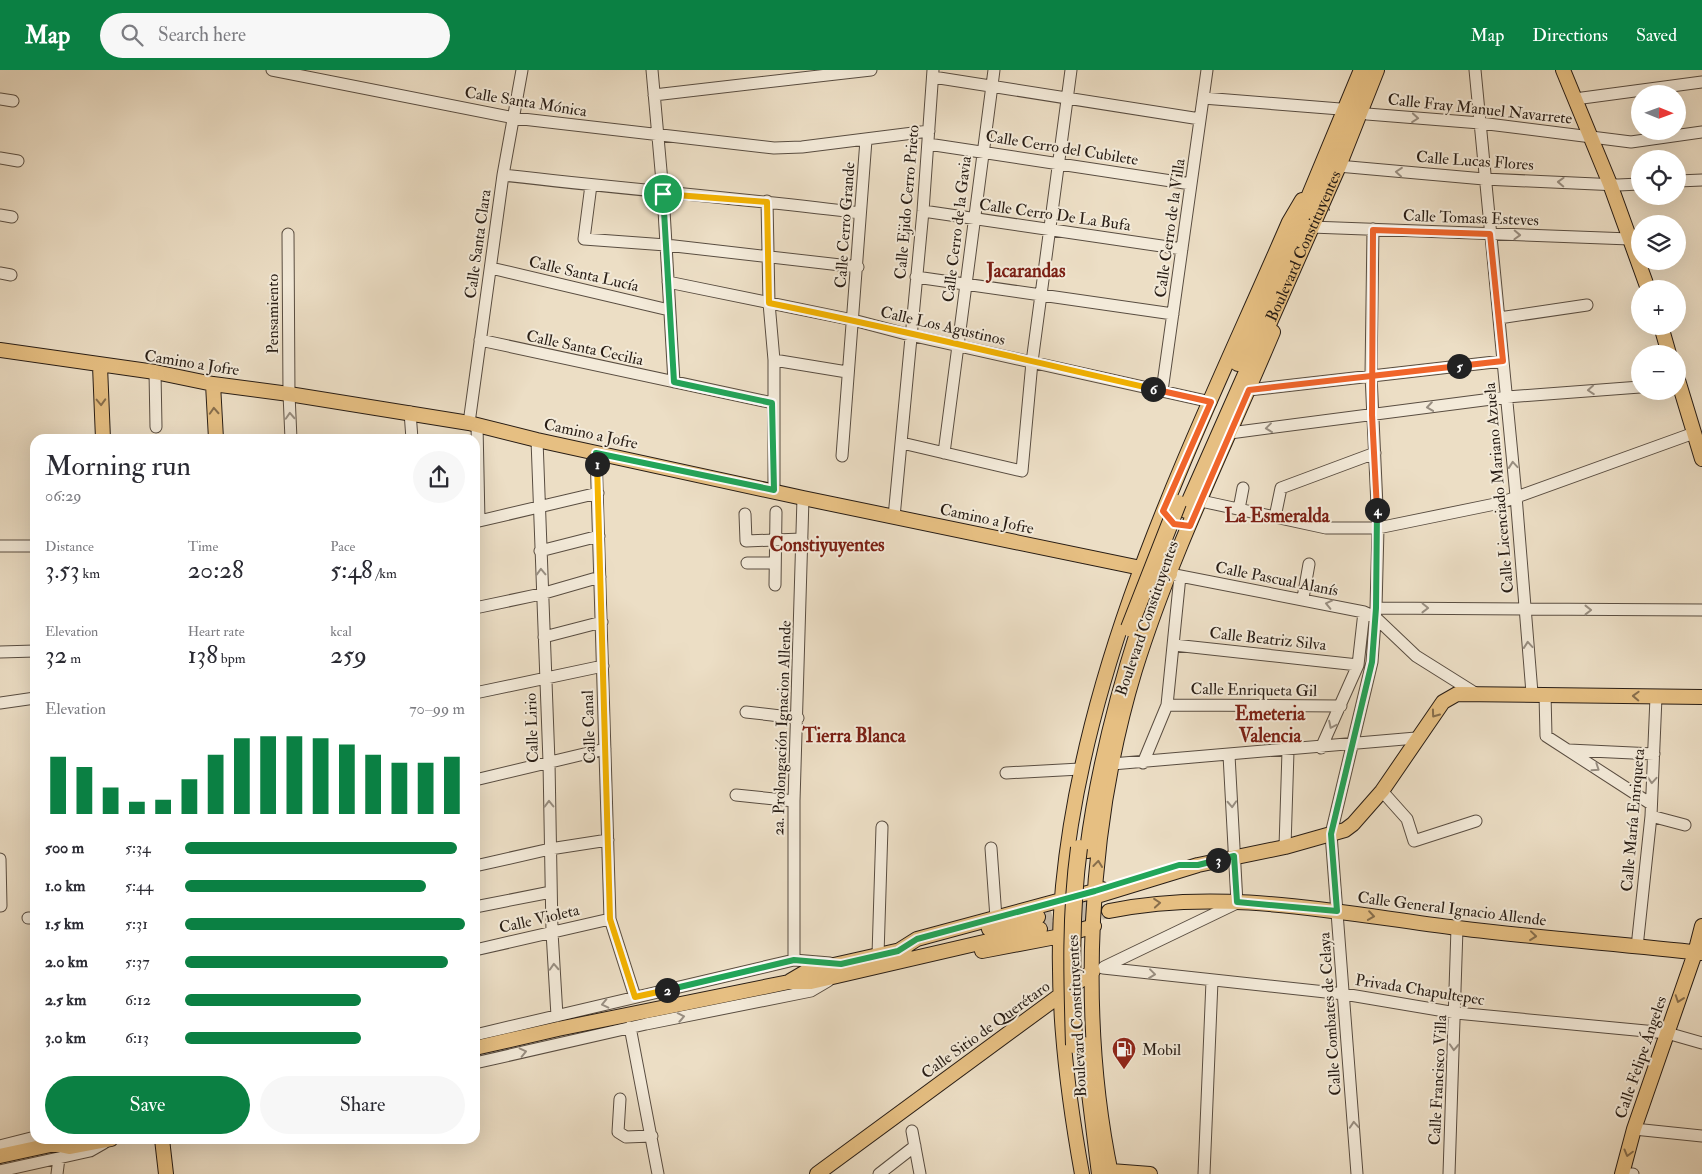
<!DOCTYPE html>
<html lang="en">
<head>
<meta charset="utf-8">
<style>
  body { margin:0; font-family:"IM FELL Double Pica",serif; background:#f7f7f7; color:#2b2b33; height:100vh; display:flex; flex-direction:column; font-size:19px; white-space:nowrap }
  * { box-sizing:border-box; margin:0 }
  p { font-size:16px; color:#7c7c81 }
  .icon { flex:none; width:28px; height:28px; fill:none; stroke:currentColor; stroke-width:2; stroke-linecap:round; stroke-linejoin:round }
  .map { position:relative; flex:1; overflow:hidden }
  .sheet { position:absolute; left:30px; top:364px; width:450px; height:710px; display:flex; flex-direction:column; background:#fff; border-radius:15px; box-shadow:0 5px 20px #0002 }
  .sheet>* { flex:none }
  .needle { width:32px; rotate:91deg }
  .buttons { position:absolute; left:1631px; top:15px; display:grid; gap:10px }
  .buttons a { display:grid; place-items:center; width:55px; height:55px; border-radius:50%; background:#fff; box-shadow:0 5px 20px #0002; font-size:25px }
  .pin { position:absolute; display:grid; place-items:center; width:42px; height:42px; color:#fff; margin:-21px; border:2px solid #fff; border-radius:50%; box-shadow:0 1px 5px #0007 }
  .km { position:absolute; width:25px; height:25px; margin:-12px; border-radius:50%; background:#222; color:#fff; font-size:14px; line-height:25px; text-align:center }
  .round { display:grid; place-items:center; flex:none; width:52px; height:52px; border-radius:26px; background:#f7f7f7 }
  .headline { display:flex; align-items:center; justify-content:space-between; height:85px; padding:0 15px }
  h1 { font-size:28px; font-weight:600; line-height:38px }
  .stats { display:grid; grid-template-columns:repeat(3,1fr); gap:8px; height:85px; padding:5px 15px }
  .stats div { display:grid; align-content:center }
  .stats b { font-size:25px; font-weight:600 }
  .stats small { font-size:14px; font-weight:400 }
  .stats p { font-size:14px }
  .chart { height:140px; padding:10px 15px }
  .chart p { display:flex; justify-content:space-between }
  .chart svg { width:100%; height:90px; margin-top:5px; stroke:#0b8043; stroke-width:6 }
  .cta { display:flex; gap:10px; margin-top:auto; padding:10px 15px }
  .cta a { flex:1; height:58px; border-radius:30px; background:#0b8043; color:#fff; font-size:20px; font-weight:600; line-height:58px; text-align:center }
  .cta a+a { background:#f7f7f7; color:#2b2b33 }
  ul { padding:0 15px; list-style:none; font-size:16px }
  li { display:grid; grid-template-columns:80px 60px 1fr; align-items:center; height:38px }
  li i { height:12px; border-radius:6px; background:#0b8043 }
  header { display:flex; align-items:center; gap:30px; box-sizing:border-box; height:70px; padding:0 25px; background:#0b8043; color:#fff }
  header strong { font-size:24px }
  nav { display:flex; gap:28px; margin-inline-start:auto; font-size:18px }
  .search { width:350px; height:45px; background:#f7f7f7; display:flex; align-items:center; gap:12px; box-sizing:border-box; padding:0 18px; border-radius:28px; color:#7c7c81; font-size:19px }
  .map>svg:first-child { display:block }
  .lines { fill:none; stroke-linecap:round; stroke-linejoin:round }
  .major-tunnel { stroke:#c5b7a2; stroke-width:14; stroke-dasharray:14 7; stroke-linecap:butt }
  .minor-casing { stroke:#594d41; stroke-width:13 }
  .major-casing { stroke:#281d15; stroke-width:16 }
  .highway-casing { stroke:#281d15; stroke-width:18 }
  .minor { stroke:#f3ead9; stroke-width:11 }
  .major { stroke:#e6bf82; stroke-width:14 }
  .highway { stroke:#e6bf82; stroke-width:16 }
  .highway-bridge-casing { stroke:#281d15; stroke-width:18; stroke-linecap:butt }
  .highway-bridge { stroke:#e6bf82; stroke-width:16 }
  .oneway { stroke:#988e81 }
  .oneway2 { stroke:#876e4c }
  .split-1-casing { stroke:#fff; stroke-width:10 }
  .split-2-casing { stroke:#fff; stroke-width:10 }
  .split-3-casing { stroke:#fff; stroke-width:10 }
  .split-4-casing { stroke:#fff; stroke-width:10 }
  .split-5-casing { stroke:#fff; stroke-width:10 }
  .split-6-casing { stroke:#fff; stroke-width:10 }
  .split-7-casing { stroke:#fff; stroke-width:10 }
  .split-1 { stroke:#22a559; stroke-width:6 }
  .split-2 { stroke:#f5b400; stroke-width:6 }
  .split-3 { stroke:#22a559; stroke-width:6 }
  .split-4 { stroke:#22a559; stroke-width:6 }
  .split-5 { stroke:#f0652b; stroke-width:6 }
  .split-6 { stroke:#f0652b; stroke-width:6 }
  .split-7 { stroke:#f5b400; stroke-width:6 }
  .labels { text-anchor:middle; stroke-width:4; stroke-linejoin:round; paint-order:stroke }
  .street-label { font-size:16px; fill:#281d15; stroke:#f3ead9 }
  .poi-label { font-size:16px; fill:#281d15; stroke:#f3ead9; text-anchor:start }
  .quarter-label { font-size:19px; font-weight:bold; fill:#7a1f14; stroke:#f3ead9 }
</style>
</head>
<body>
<header>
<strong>Map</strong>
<div class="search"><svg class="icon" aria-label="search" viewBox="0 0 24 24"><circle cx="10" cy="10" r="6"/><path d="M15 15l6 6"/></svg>Search here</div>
<nav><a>Map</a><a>Directions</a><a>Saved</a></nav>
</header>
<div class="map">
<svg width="1702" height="1104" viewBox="0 0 1702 1104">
  <rect width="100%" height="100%" fill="#ecdec5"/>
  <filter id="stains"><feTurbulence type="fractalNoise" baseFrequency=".004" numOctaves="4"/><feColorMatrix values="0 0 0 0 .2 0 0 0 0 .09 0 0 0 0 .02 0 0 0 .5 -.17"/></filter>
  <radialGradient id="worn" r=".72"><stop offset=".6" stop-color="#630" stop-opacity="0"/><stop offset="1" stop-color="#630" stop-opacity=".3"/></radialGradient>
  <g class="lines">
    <path class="major-tunnel" d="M1038,847L1077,837L1100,825
      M1040,859L1109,841"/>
    <defs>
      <path id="minor" d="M272,0L514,48L774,78L802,77L929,61
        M652,0L663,123L674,312
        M1475,0L1516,426L1532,623
        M933,7L1200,49
        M654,25L871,0
        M1203,28L1340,39
        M0,29L13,31
        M1575,29L1702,12
        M1367,44L1480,53L1631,72L1702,62
        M928,74L1191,114
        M0,88L18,91
        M1338,96L1484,109L1618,115L1640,114
        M503,105C622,119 742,128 860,143
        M1678,111L1702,110
        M591,115L584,169L666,175L858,197
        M767,131L769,233L774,290V420
        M923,141L1182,179
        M0,145L12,147
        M1311,157L1630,169
        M288,164L289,324L291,369
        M491,198L669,240
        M0,203L11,205
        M916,207L1173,244
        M668,212L853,250L910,265L1211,332
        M1499,248L1587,235
        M480,270L773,333
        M774,290L847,302
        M155,302L156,357
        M1249,320L1503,291
        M1162,321L1207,0
        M410,342L412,369
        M469,353L503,105L522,0
        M477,355L479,451
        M1230,363L1507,327L1640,317
        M537,370L549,692L552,862L557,946
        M902,373L1022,401L1032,292L1071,0
        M596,383L610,849L635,927
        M944,383L994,0
        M842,386L866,70
        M1201,431L1326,458H1378L1500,433L1694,363
        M1239,439L1243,418
        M745,444L746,471L802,469
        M894,447L923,141L933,0
        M1275,447L1281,418L1375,383
        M475,452L598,423
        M0,476H35
        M540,481L599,466
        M747,493H775
        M1170,504L1364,542L1375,547L1416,586L1475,623
        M775,515L776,442
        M1303,528L1309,494
        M475,538L541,524L600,507
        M1376,538L1702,540
        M544,567L602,552
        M1174,575L1358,595
        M0,582L35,581
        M475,623L603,596
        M1545,624L1546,666L1651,734
        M0,633L35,628
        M1167,635L1341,636
        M746,642L798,648
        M1321,678L1358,595L1364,542
        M1569,680L1654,684
        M1143,693L1167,635L1180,506
        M1112,694L1416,668
        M1006,703L1080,699
        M475,710L605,679
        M1382,721L1407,749L1414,771L1476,751
        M736,725L794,731
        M1651,746L1685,755
        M1285,777L1288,681
        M991,778L996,848
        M0,789L1,836
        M475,796L550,779L608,770
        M475,837L551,822
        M28,848H35
        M1637,877L1651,746L1656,627
        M475,880L610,849
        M878,885L882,757
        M794,890V731L803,428
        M1104,897L1237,833L1229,685
        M1103,898L1344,924L1456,943L1667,963L1702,973
        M630,957L658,1104
        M475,965L794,890L830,893
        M475,993L646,954L811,921L828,911
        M620,1029L618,1062L626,1067L652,1066
        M1634,1059L1702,1066
        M912,1061L920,1104
        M0,1076L35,1067
        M0,1101L90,1081L104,1073
        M57,1104L59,1088
        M879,1104L915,1076
        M1204,1104L1212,911
        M1357,1104L1331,764L1372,592L1376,538L1378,458L1371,305L1373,159
        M1449,1104L1457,858
        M1622,1104H1633"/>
      <path id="major" d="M1563,0L1610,114L1648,219
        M1661,256L1669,284
        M0,280L155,302L213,314L289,324L469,353L537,370L803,428L1170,504
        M100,296L103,369
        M1678,310L1702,389
        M213,314L216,369
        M1100,825L1198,795L1285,777L1345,760L1353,754L1382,721L1443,632L1457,624L1702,627
        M1109,841C1225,817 1343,844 1458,858C1539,868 1621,874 1702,883
        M989,859L1038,847
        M898,881L917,869L1102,819
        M982,881L1061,866L1094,856
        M790,911L807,901L905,879
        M475,978L558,959L789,912H811L1040,859
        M162,1069L166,1104
        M55,1074L69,1077L111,1069
        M0,1086L55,1074L65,1069
        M1111,1101L1150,1104
        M817,1104L1093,901
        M1082,1104C1065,1010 1054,912 1063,816C1086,579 1196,367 1289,152L1302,130
        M1111,1104C1078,945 1088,755 1135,600C1171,484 1226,374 1273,262
        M1622,1104L1634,1059L1695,883L1702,856"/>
      <g id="highway">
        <path d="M1238,293L1298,154L1362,0"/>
        <path id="s1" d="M1186,440L1338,96L1376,0"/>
        <path d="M1088,780C1098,704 1116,632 1139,560"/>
        <path d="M1084,975L1100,1104"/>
      </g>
    </defs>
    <use href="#minor" class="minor-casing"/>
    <use href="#major" class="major-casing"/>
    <use href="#highway" class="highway-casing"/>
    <use href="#minor" class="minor"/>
    <use href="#major" class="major"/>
    <use href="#highway" class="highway"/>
    <defs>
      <path id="highway-bridge" d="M1129,558L1178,433
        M1074,975C1072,909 1070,844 1079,778"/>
    </defs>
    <use href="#highway-bridge" class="highway-bridge-casing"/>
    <use href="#highway-bridge" class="highway-bridge"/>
  </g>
  <defs><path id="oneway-chevron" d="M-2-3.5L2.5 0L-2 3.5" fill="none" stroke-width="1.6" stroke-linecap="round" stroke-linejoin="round" transform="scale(1.25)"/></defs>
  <g class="oneway">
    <use href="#oneway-chevron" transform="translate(1415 48) rotate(5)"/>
    <use href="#oneway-chevron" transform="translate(1399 102) rotate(-175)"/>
    <use href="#oneway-chevron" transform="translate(1561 112) rotate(-178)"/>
    <use href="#oneway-chevron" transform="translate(1517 165) rotate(2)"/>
    <use href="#oneway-chevron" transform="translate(1591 320) rotate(176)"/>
    <use href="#oneway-chevron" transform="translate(1430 337) rotate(172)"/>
    <use href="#oneway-chevron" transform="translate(290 346) rotate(-93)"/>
    <use href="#oneway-chevron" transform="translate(1269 358) rotate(173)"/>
    <use href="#oneway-chevron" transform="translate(1513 395) rotate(-95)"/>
    <use href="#oneway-chevron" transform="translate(541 502) rotate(-92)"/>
    <use href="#oneway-chevron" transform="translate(1329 534) rotate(-167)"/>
    <use href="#oneway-chevron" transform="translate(1425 538) rotate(1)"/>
    <use href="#oneway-chevron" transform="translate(1588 540)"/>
    <use href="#oneway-chevron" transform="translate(1528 575) rotate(-95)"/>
    <use href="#oneway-chevron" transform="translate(1332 655) rotate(116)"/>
    <use href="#oneway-chevron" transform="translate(1596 698) rotate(34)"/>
    <use href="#oneway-chevron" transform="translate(1652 710) rotate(94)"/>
    <use href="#oneway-chevron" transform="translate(549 734) rotate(-91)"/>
    <use href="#oneway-chevron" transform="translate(1232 734) rotate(87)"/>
    <use href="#oneway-chevron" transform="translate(554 897) rotate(-93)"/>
    <use href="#oneway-chevron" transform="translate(1152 904) rotate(7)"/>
    <use href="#oneway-chevron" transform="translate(605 934) rotate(167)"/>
    <use href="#oneway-chevron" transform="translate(681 947) rotate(-11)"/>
    <use href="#oneway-chevron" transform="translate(1454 977) rotate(93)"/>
    <use href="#oneway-chevron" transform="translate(523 982) rotate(-13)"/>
    <use href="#oneway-chevron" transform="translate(1354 1055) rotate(-94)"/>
  </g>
  <g class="oneway2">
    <use href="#oneway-chevron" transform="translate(101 332) rotate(88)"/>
    <use href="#oneway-chevron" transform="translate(214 341) rotate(-93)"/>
    <use href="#oneway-chevron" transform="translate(1636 626) rotate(-178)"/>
    <use href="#oneway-chevron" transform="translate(1435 644) rotate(126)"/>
    <use href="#oneway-chevron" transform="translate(1098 794) rotate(-84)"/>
    <use href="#oneway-chevron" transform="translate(1157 833) rotate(-5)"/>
    <use href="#oneway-chevron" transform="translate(1371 846) rotate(8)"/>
    <use href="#oneway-chevron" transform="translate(1533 866) rotate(6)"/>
    <use href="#oneway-chevron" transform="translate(1679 929) rotate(109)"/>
    <use href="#oneway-chevron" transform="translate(1628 1083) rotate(105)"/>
  </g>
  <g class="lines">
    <defs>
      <path id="split-1" d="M597,394L596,383L774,420L772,333L674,312L663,124"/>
      <path id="split-2" d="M597,394L610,849L635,927L667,920"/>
      <path id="split-3" d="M667,920L794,890L841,894L898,881L917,869L1095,821L1179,795H1198L1218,790"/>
      <path id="split-4" d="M1218,790L1234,786L1237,832L1337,841L1331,764L1372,592L1376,538L1377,440"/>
      <path id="split-5" d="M1377,440L1372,345L1373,160L1490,164L1503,291L1459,296"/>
      <path id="split-6" d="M1153,319L1211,332L1163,441L1174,454L1190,456L1249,320L1459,296"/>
      <path id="split-7" d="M663,124L767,132L769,233C898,259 1025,290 1153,319"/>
    </defs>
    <use href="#split-1" class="split-1-casing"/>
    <use href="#split-2" class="split-2-casing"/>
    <use href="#split-3" class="split-3-casing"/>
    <use href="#split-4" class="split-4-casing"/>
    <use href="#split-5" class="split-5-casing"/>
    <use href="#split-6" class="split-6-casing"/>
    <use href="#split-7" class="split-7-casing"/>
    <use href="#split-1" class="split-1"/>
    <use href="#split-2" class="split-2"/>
    <use href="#split-3" class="split-3"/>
    <use href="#split-4" class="split-4"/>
    <use href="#split-5" class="split-5"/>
    <use href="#split-6" class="split-6"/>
    <use href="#split-7" class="split-7"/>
  </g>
  <defs>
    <symbol id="fuel-pin" viewBox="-11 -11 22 30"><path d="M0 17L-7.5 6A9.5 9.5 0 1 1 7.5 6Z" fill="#8f2418" stroke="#f3ead9"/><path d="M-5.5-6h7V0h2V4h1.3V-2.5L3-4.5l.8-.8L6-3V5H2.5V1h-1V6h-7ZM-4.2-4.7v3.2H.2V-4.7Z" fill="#fff"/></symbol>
  </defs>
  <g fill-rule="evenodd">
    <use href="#fuel-pin" x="1110" y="965" width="28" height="38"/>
  </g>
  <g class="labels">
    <g class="street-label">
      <text transform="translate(526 31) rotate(9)" y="6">Calle Santa Mónica</text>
      <text transform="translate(1480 38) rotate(6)" y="6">Calle Fray Manuel Navarrete</text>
      <text transform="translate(1062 77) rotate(9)" y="6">Calle Cerro del Cubilete</text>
      <text transform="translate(1475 90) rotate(4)" y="6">Calle Lucas Flores</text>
      <text transform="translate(906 132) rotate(-85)" y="6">Calle Ejido Cerro Prieto</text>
      <text transform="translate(1055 144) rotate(8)" y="6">Calle Cerro De La Bufa</text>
      <text transform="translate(1471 147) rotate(2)" y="6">Calle Tomasa Esteves</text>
      <text transform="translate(844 155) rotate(-86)" y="6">Calle Cerro Grande</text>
      <text transform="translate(1169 158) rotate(-82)" y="6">Calle Cerro de la Villa</text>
      <text transform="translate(956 159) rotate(-83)" y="6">Calle Cerro de la Gavia</text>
      <text transform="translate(477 174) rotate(-82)" y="6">Calle Santa Clara</text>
      <text dy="6" stroke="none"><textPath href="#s1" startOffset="289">Boulevard Constituyentes</textPath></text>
      <text transform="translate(584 203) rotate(13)" y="6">Calle Santa Lucía</text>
      <text transform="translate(272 244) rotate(-90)" y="6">Pensamiento</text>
      <text transform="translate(943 255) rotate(13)" y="6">Calle Los Agustinos</text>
      <text transform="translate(585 277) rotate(12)" y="6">Calle Santa Cecilia</text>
      <text transform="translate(192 292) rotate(9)" y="6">Camino a Jofre</text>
      <text transform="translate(591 363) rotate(12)" y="6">Camino a Jofre</text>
      <text transform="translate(1498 418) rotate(-95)" y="6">Calle Licenciado Mariano Azuela</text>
      <text transform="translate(987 448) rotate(12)" y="6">Camino a Jofre</text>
      <text transform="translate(1277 508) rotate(11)" y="6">Calle Pascual Alanís</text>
      <text transform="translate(1146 548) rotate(-71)" y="6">Boulevard Constituyentes</text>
      <text transform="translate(1268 568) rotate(6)" y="6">Calle Beatriz Silva</text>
      <text transform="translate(1254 619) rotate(1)" y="6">Calle Enriqueta Gil</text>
      <text transform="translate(588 657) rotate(-92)" y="6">Calle Canal</text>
      <text transform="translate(531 658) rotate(-92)" y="6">Calle Lirio</text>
      <text transform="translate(781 658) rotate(-88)" y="6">2a. Prolongación Ignacion Allende</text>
      <text transform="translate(1632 750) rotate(-85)" y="6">Calle María Enriqueta</text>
      <text transform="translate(1452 838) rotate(7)" y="6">Calle General Ignacio Allende</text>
      <text transform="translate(539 848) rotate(-13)" y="6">Calle Violeta</text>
      <text transform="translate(1420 919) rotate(9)" y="6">Privada Chapultepec</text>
      <text transform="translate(1329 944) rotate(-94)" y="6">Calle Combates de Celaya</text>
      <text transform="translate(1076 946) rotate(-93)" y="6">Boulevard Constituyentes</text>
      <text transform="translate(985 959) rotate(-36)" y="6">Calle Sitio de Querétaro</text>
      <text transform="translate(1640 987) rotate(-71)" y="6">Calle Felipe Ángeles</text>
      <text transform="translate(1437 1010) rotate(-87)" y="6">Calle Francisco Villa</text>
    </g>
    <g class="poi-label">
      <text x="1142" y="985">Mobil</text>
    </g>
    <g class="quarter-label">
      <text x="1026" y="207">Jacarandas</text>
      <text x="1277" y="452">La Esmeralda</text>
      <text x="827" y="481">Constiyuyentes</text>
      <text x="1270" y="650">Emeteria<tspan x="1270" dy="22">Valencia</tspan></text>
      <text x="854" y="672">Tierra Blanca</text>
    </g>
  </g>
  <rect width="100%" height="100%" filter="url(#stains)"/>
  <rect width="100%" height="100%" fill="url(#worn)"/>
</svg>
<div class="buttons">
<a><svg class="needle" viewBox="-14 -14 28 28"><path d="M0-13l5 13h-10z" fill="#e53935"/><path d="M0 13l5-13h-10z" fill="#7c7c81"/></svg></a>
<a><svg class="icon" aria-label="locate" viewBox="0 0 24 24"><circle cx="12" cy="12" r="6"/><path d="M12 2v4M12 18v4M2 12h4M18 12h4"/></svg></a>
<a><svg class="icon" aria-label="layers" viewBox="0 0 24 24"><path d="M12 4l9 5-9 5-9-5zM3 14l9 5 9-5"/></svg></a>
<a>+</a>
<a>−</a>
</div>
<div class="pin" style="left:663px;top:124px;background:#1e9e55"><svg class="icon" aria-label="arrive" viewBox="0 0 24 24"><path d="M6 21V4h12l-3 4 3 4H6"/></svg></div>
<b class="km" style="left:597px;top:394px">1</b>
<b class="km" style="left:667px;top:920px">2</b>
<b class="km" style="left:1218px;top:790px">3</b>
<b class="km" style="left:1377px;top:440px">4</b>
<b class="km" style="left:1459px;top:296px">5</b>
<b class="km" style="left:1153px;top:319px">6</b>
<section class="sheet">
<div class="headline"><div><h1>Morning run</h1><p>06:29</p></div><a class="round"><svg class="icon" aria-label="share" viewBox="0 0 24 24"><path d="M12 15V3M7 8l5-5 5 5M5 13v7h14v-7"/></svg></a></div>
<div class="stats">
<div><p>Distance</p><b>3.53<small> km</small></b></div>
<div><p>Time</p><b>20:28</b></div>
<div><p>Pace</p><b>5:48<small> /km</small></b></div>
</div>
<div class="stats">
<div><p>Elevation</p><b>32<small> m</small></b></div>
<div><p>Heart rate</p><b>138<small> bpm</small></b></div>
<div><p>kcal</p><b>259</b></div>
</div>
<div class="chart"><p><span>Elevation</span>70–99 m</p>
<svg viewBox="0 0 160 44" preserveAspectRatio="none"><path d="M5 44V16M15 44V21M25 44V31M35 44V38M45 44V37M55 44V27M65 44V15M75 44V7M85 44V6M95 44V6M105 44V7M115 44V10M125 44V15M135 44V19M145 44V19M155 44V16"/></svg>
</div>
<ul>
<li><b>500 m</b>5:34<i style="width:97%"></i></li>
<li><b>1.0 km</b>5:44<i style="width:86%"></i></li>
<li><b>1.5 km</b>5:31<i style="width:100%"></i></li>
<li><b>2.0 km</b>5:37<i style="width:94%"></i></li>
<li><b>2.5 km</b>6:12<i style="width:63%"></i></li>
<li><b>3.0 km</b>6:13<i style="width:63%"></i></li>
</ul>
<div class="cta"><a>Save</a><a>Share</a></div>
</section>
</div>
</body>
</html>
